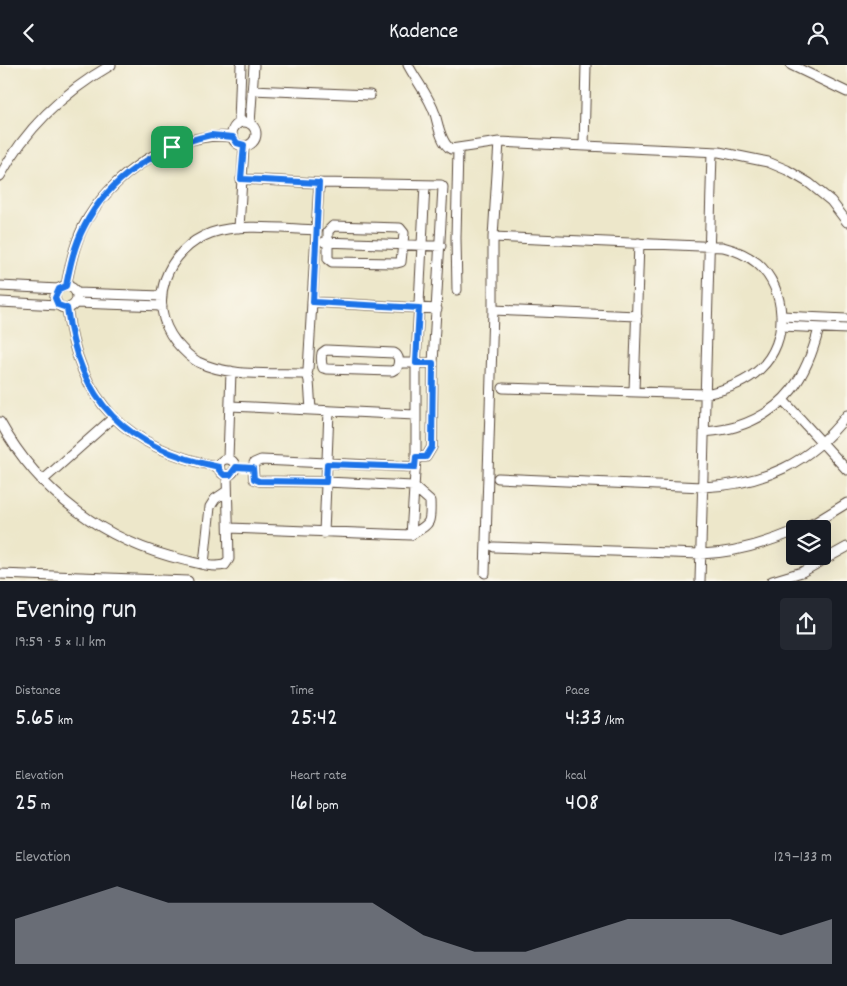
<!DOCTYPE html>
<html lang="en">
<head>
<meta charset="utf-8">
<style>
  body { margin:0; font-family:Dekko,sans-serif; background:#242831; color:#f1f3f6; height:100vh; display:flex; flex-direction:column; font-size:19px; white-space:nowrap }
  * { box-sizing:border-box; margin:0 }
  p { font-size:16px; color:#9ea1a6 }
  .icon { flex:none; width:28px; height:28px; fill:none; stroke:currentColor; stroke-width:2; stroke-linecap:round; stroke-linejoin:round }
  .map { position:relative; height:516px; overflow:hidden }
  .drawer { display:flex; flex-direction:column; background:#171b24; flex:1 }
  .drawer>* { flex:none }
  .fabs { position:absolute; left:786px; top:455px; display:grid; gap:10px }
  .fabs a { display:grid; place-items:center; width:45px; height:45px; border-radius:5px; background:#171b24; box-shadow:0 5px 20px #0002; font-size:25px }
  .pin { position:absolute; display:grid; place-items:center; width:42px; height:42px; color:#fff; margin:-21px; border-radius:10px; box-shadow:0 2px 8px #0006 }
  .round { display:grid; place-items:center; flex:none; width:52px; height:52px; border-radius:5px; background:#242831 }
  .overview { display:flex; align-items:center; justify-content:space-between; height:85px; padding:0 15px }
  h1 { font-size:28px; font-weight:600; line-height:38px }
  .metrics { display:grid; grid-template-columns:repeat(3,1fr); gap:8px; height:85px; padding:5px 15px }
  .metrics div { display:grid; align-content:center }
  .metrics b { font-size:25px; font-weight:600 }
  .metrics small { font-size:14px; font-weight:400 }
  .metrics p { font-size:14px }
  .chart { height:140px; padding:10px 15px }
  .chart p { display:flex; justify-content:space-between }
  .chart svg { width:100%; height:90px; margin-top:5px; fill:#8c9099; opacity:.7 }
  header { display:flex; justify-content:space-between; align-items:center; height:65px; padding:0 15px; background:#171b24; font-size:22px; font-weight:600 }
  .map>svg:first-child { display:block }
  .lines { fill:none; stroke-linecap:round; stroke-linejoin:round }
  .minor-casing { stroke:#564638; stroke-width:11 }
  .minor { stroke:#fff; stroke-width:9 }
  .route-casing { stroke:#fff; stroke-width:10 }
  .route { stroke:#1a73e8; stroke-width:6 }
</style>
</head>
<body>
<header><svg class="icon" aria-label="back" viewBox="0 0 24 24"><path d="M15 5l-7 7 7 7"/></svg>Kadence<svg class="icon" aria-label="person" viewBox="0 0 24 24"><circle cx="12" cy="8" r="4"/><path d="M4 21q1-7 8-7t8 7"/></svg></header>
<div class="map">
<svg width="847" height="516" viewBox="0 0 847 516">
  <rect width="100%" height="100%" fill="#fbf7ec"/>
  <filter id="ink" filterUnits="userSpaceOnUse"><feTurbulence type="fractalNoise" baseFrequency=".02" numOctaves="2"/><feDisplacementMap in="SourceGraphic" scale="10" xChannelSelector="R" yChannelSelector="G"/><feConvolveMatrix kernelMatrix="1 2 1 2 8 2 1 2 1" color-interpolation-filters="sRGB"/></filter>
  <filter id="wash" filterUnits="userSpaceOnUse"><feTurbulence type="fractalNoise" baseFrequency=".0096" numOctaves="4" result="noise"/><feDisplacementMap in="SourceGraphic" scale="20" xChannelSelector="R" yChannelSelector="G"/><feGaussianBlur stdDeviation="1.12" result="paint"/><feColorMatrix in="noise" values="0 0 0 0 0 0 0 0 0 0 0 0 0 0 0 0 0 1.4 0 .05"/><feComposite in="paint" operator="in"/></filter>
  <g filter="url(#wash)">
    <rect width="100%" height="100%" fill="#ede7ca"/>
  </g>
  <g filter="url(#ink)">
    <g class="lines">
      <defs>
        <path id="minor" d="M408,0C417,17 429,31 435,49C438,59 441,79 451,84L499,77L719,87L768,97L787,105L809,118L831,136L847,157
          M791,0L847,27
          M252,25L370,30
          M232 69a12 12 0 1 1 24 0a12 12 0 1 1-24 0Z
          M239,58L241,0
          M250,59L254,0
          M499,77L493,172V245L637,251
          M584,81L586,0
          M0,111C26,63 64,27 111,0
          M241,114L319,118L441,120L443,122L433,298L432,382L426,392H416
          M333,161L400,163L404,168L401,197L397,198L332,197L328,194V166Z
          M239,163L244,81
          M493,172L723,182C735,185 747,190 757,198C787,224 790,276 760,304C745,318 726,325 705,329L503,323
          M324,177L441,181
          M0,221L59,224
          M66,221C70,201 74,181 83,162C109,111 174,65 233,72
          M55 232a11 11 0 1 1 22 0a11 11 0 1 1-22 0Z
          M457,225L456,173L458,84
          M77,228L162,231
          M0,237L58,240
          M313,237L437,244
          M76,238L162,241
          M67,243C79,338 126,383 219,402
          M781,251L847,254
          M781,261L847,264
          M326,285L394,288C400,291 399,298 397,303L392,306L327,304L323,303C321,298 321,293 322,288Z
          M399,298H433
          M307,308L304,309C271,308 228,312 198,297C189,292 182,284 176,277C145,238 167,184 211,168C240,158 285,164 317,165
          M634,326L639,178
          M783,335L847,405
          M230,341L415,350
          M311,345L309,316L307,308L308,305L319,118
          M0,357C39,428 105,477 184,495C197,498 211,503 225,500L229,494L227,410
          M704,367C714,366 725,365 735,362C785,347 807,312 819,263
          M228,393L231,306
          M219 402a8 8 0 1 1 16 0a8 8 0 1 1-16 0Z
          M498,413L703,422C764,419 809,399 847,350
          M42,416L114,352
          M229,463L411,470C430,458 431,460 430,436L413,421L326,417L259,416L254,414L253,403L254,398L261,395L415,402
          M801,464L816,457L847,438
          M324,468L329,346
          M411,470L416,392V298L425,120
          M494,482L701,489C734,488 764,479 795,466
          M204,499L210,442L215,434L227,426
          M485,508L493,245
          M0,509L188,516
          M700,516L712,87
          M772,516L802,507L847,482"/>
      </defs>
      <use href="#minor" class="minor-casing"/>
      <use href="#minor" class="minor"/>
    </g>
  </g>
  <g class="lines" filter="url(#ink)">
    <defs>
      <path id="route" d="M211,70L233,72L237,78L244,80L241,114L319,118L313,237L419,243L416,298H433L432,382L426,392H416L415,402L327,399L326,417L259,416L254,414L253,403L236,402L230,410H224L219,405V402C126,383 79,338 67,243L58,240L55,233L59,224L66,221C70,201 74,181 84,162C109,112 158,82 211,70Z"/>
    </defs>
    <use href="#route" class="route-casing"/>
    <use href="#route" class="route"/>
  </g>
</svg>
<div class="fabs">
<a><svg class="icon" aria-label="layers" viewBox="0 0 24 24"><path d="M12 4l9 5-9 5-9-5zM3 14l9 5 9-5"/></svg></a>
</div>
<div class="pin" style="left:172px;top:82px;background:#1e9e55"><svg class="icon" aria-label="arrive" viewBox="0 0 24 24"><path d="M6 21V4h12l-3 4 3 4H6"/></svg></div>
</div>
<section class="drawer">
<div class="overview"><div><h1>Evening run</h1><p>19:59 · 5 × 1.1 km</p></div><a class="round"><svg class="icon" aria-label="share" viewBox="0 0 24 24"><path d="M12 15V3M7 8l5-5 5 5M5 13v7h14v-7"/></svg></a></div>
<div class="metrics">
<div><p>Distance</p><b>5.65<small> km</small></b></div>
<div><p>Time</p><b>25:42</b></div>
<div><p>Pace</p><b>4:33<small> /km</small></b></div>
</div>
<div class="metrics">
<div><p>Elevation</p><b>25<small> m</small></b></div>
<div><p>Heart rate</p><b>161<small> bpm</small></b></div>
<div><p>kcal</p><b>408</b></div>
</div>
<div class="chart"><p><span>Elevation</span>129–133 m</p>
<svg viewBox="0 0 160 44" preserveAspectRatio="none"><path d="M0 44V22L10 14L20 6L30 14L40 14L50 14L60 14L70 14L80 30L90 38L100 38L110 30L120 22L130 22L140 22L150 30L160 22V44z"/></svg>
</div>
</section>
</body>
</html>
